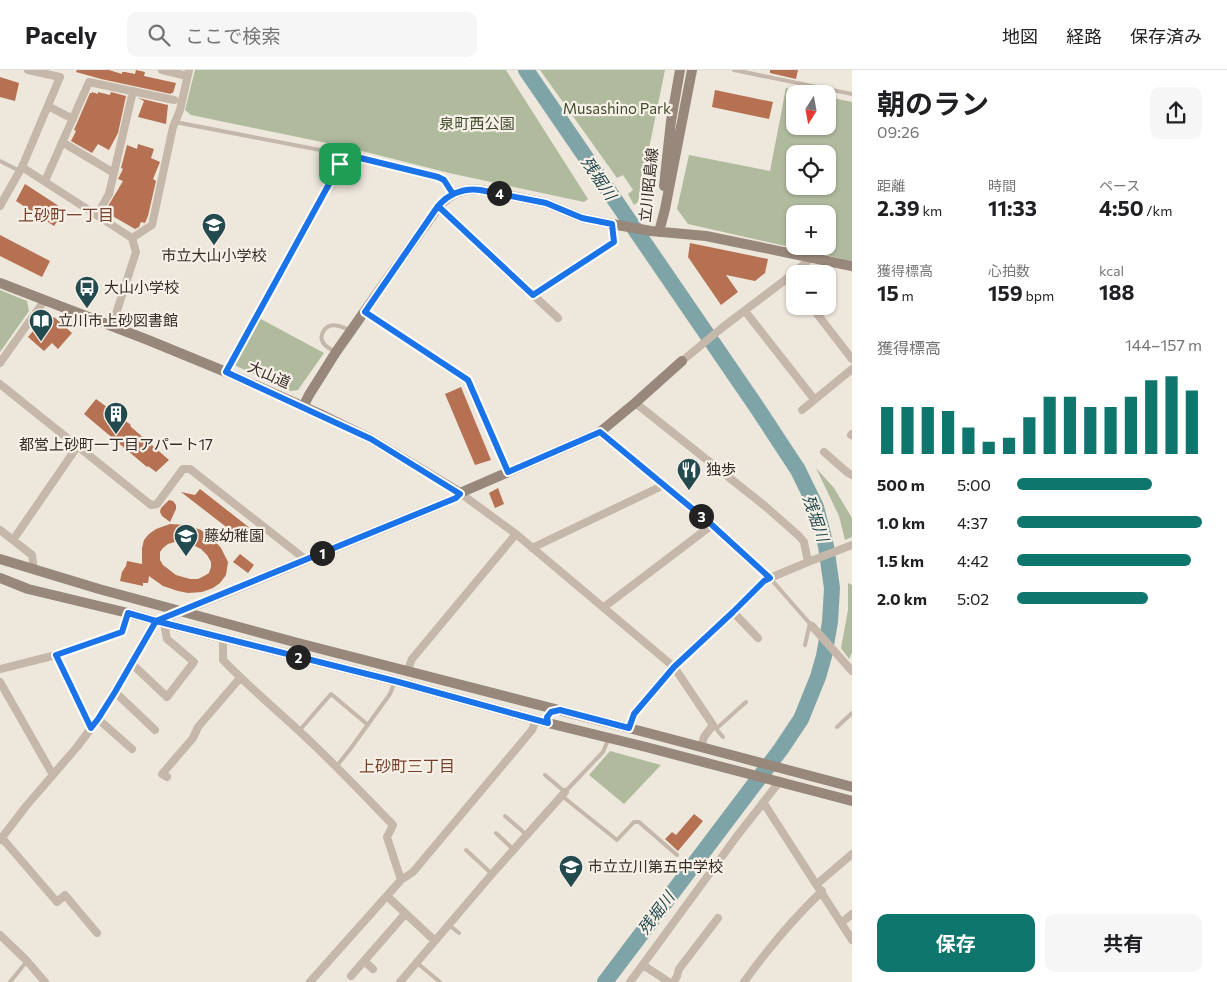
<!DOCTYPE html>
<html lang="ja">
<head>
<meta charset="utf-8">
<style>
  body { margin:0; font-family:Commissioner,"Noto Sans JP",sans-serif; background:#f6f6f6; color:#202124; height:100vh; display:flex; flex-direction:column; font-size:19px; white-space:nowrap }
  * { box-sizing:border-box; margin:0 }
  p { font-size:16px; color:#757577 }
  .icon { flex:none; width:28px; height:28px; fill:none; stroke:currentColor; stroke-width:2; stroke-linecap:round; stroke-linejoin:round }
  .map { position:relative; flex:1; overflow:hidden }
  .panel { display:flex; flex-direction:column; background:#fff; width:375px }
  .panel>* { flex:none }
  .needle { width:32px; rotate:191deg }
  .controls { position:absolute; left:786px; top:15px; display:grid; gap:10px }
  .controls a { display:grid; place-items:center; width:50px; height:50px; border-radius:10px; background:#fff; box-shadow:0 1px 4px #0004; font-size:25px }
  .pin { position:absolute; display:grid; place-items:center; width:42px; height:42px; color:#fff; margin:-21px; border-radius:10px; box-shadow:0 2px 8px #0006 }
  .km { position:absolute; width:25px; height:25px; margin:-12px; border-radius:50%; background:#222; color:#fff; font-size:14px; line-height:25px; text-align:center }
  .round { display:grid; place-items:center; flex:none; width:52px; height:52px; border-radius:10px; background:#f6f6f6 }
  .overview { display:flex; align-items:center; justify-content:space-between; height:85px; padding:0 25px }
  h1 { font-size:28px; font-weight:700; line-height:38px }
  .stats { display:grid; grid-template-columns:repeat(3,1fr); gap:8px; height:85px; padding:5px 25px }
  .stats div { display:grid; align-content:center }
  .stats b { font-size:21px; font-weight:700 }
  .stats small { font-size:14px; font-weight:400 }
  .stats p { font-size:14px }
  .chart { height:140px; padding:10px 25px }
  .chart p { display:flex; justify-content:space-between }
  .chart svg { width:100%; height:90px; margin-top:5px; stroke:#0f766e; stroke-width:6 }
  .button { display:flex; gap:10px; margin-top:auto; padding:10px 25px }
  .button a { flex:1; height:58px; border-radius:10px; background:#0f766e; color:#fff; font-size:20px; font-weight:700; line-height:58px; text-align:center }
  .button a+a { background:#f6f6f6; color:#202124 }
  ul { padding:0 25px; list-style:none; font-size:16px }
  li { display:grid; grid-template-columns:80px 60px 1fr; align-items:center; height:38px }
  li i { height:12px; border-radius:6px; background:#0f766e }
  header { display:flex; align-items:center; gap:30px; box-sizing:border-box; height:70px; padding:0 25px; background:#fff; border-bottom:1px solid #e0e0e0 }
  header strong { font-size:24px }
  nav { display:flex; gap:28px; margin-inline-start:auto; font-size:18px }
  .search { width:350px; height:45px; background:#f6f6f6; display:flex; align-items:center; gap:12px; box-sizing:border-box; padding:0 18px; border-radius:10px; color:#757577; font-size:19px }
  main { display:flex; flex:1; min-height:0 }
  .map>svg:first-child { display:block }
  .green { fill:#b0bb9e; fill-rule:evenodd }
  .lines { fill:none; stroke-linecap:round; stroke-linejoin:round }
  .river { stroke:#7fa4a7; stroke-width:16 }
  .building { fill:#b67052; fill-rule:evenodd }
  .lane { stroke:#c5b7a9; stroke-width:4 }
  .street { stroke:#c5b7a9; stroke-width:8 }
  .secondary { stroke:#98877b; stroke-width:10 }
  .route-casing { stroke:#fff; stroke-width:10 }
  .route { stroke:#1a73e8; stroke-width:6 }
  .labels { text-anchor:middle; stroke-width:4.5; stroke-linejoin:round; paint-order:stroke }
  .park-label { font-size:15px; fill:#414e2f; stroke:#f7f0e7 }
  .street-label { font-size:15px; fill:#332c28; stroke:#f7f0e7 }
  .poi-label { font-size:15px; fill:#332c28; stroke:#f7f0e7; text-anchor:start }
  .water-label { font-size:16px; font-style:italic; fill:#234a4f; stroke:#f7f0e7 }
  .neighbourhood-label { font-size:16px; fill:#77422c; stroke:#f7f0e7 }
</style>
</head>
<body>
<header>
<strong>Pacely</strong>
<div class="search"><svg class="icon" aria-label="search" viewBox="0 0 24 24"><circle cx="10" cy="10" r="6"/><path d="M15 15l6 6"/></svg>ここで検索</div>
<nav><a>地図</a><a>経路</a><a>保存済み</a></nav>
</header>
<main>
<div class="map">
<svg width="852" height="912" viewBox="0 0 852 912">
  <rect width="100%" height="100%" fill="#eee7dc"/>
  <path class="green" d="M195,0H506L588,129L584,132L449,103L346,77L191,45L185,40Z
    M540,0H665L638,132L634,135L628,124L633,120L623,105L617,108Z
    M786,18L813,24H795V56H828V27L852,32V191L688,154L677,139L689,85L770,101ZM795,84H828V116H795ZM795,144H828V176H795Z
    M0,220L27,231L29,241L0,282Z
    M259,248L324,283L298,320L291,321L234,295Z
    M816,398L834,418L852,448V467L845,470L839,446Z
    M848,513L852,515V583L849,589L841,578L848,540Z
    M610,681L661,695L624,734L589,705Z"/>
  <g class="lines">
    <path class="river" d="M526,0L758,339L798,400L816,437L826,476L832,518L830,552L824,586L818,607L801,649L781,679L605,912"/>
  </g>
  <path class="building" d="M77,0H109L122,4V2H125L135,4L136,0L145,2L144,6L176,13L173,23H171V24L101,9L76,2Z
    M770,0H798L796,9L770,3Z
    M0,7L19,13L15,31L0,27Z
    M715,20L773,32L769,49L712,37Z
    M92,22L98,24V22L110,25L111,22L126,26L118,63L109,80L98,74L92,83L71,71L76,61L74,60L90,23H92Z
    M138,28L168,35L166,54L138,47L144,31Z
    M138,74L154,79L151,88L160,92L153,109L156,111L148,146L145,153L141,152L139,157L135,159L109,144L108,146L104,143L123,111L118,109L123,99L121,98L127,75L137,79Z
    M25,114L65,140L54,156L16,131Z
    M0,165L50,191L42,207L0,186Z
    M690,173L768,189L765,203L755,211L726,205L738,222L721,235L688,187Z
    M54,247L72,263L58,279L52,273L44,281L28,267L44,248L50,252Z
    M461,317L491,390L475,395L445,324Z
    M96,329L131,355L130,356L169,390L156,402L148,396L147,397L84,344Z
    M498,418L504,434L495,438L489,423Z
    M200,419L255,462L247,473L181,422L195,425Z
    M169,430L173,431L176,435V439L170,452L162,446L160,442L161,438Z
    M170,454L187,455L201,460L213,469L221,478L228,492L226,505L220,513L213,518L202,522L188,523L178,521L163,516L149,506L148,513H143V516L120,511L122,502L126,496L127,491L142,494V478L144,470L149,464L156,459ZM178,471L193,475L201,479L207,485L211,492V497L209,503L204,506L198,509H190L176,505L163,495L160,490V482L163,478L168,474Z
    M240,484L254,495L248,503L233,492Z
    M694,744L703,751L678,781L665,769L672,762L676,765Z"/>
  <g class="lines">
    <path class="lane" d="M734,0L852,24
      M175,52L346,85
      M0,91L20,101
      M366,242L468,310L508,402
      M334,281C330,279 323,275 322,270C321,268 322,264 323,262C329,251 340,256 349,260
      M770,508L812,556
      M805,575L810,553
      M837,657L852,643
      M629,658L634,644L674,597
      M716,659L746,632
      M716,659L723,667
      M299,661L331,624L368,655
      M336,697L351,678L390,624L395,611
      M545,705L565,722L603,682L608,670
      M562,726L617,770L634,752H639L677,785
      M505,746L527,765
      M496,763L514,780
      M466,780L492,804
      M449,855L459,863
      M416,892L440,912
      M10,912L27,891"/>
    <path class="street" d="M162,0L187,6
      M48,36L73,49
      M62,72L114,103
      M22,97L132,168L136,182L112,256
      M45,111L89,12L174,30
      M0,136L22,97L60,7L28,0
      M438,137L558,248
      M97,145L109,124L133,21
      M132,168L152,155L173,57L180,40L189,0
      M533,225L614,172L612,154
      M811,236L852,289
      M745,241L814,329
      M682,291L723,257L789,207L811,188
      M0,293L44,231
      M226,302L344,88L348,85L438,107L444,110L453,124
      M0,314L151,435L157,434L183,399H190L306,490
      M635,333L643,339L765,436L799,466L804,472L808,492
      M802,340L852,299
      M600,362L712,455L770,508
      M851,365L852,364
      M824,382L848,403L852,405
      M460,423L516,464L674,597L713,655L704,667L701,677
      M0,460L32,485L34,500
      M13,470L77,377
      M532,478L664,415
      M604,537L712,455
      M733,542L758,568
      M812,556L852,601
      M223,568V590C247,615 273,637 298,660C331,690 362,723 393,755L387,767L401,810
      M56,585L91,658
      M131,593L167,627L194,592L167,569L164,553
      M674,597L733,542L764,511L770,508L808,492L852,475
      M0,599L56,585L122,562L128,543
      M407,602L412,589L516,464
      M0,612L53,705
      M115,622L155,660
      M98,649L132,679
      M167,707L162,704L193,668L198,657L240,608
      M763,732L852,870
      M2,768L57,832L65,825L97,863
      M0,770L27,735L77,677L98,649L156,551
      M817,814L852,784
      M387,826L435,871
      M841,853L852,844
      M0,865L27,891L45,912
      M364,891L373,899
      M643,895L669,912
      M351,906L405,844
      M310,912L401,810L413,802L532,660L536,650
      M400,912L492,804L565,722
      M630,912L737,766L780,711
      M674,912L677,906L679,899L718,848
      M744,912C767,880 793,849 822,821"/>
    <path class="secondary" d="M664,116L671,51L680,0
      M659,162L665,139L692,0
      M0,213L148,270L226,302L320,344L371,369L460,423
      M303,337L309,325L336,282L438,137C450,123 463,118 481,120L546,133L582,148L612,154L651,161L706,166L852,196
      M0,489L99,519L298,573L648,663L852,717
      M0,508L28,519L128,543L156,551L395,611L548,653L646,677L852,731
      M157,551L456,428L460,423L600,362L635,333L682,291"/>
  </g>
  <g class="lines">
    <defs>
      <path id="route" d="M340,94L226,302L371,369L460,424L456,428L156,551L115,622L98,649L91,658L56,585L122,562L128,543L156,551L395,611L548,653L547,647L551,642L560,640L629,658L634,644L674,597L733,542L764,511L770,508L712,455L600,362L508,402L468,310L365,242L438,136C450,123 463,118 480,120L546,133L582,148L612,154L614,172L533,225L438,136L445,129L453,124L444,110L438,107L348,85L344,88L340,94"/>
    </defs>
    <use href="#route" class="route-casing"/>
    <use href="#route" class="route"/>
  </g>
  <defs>
    <symbol id="school-pin" viewBox="-11 -11 22 30"><path d="M0 17L-7.5 6A9.5 9.5 0 1 1 7.5 6Z" fill="#234a4f" stroke="#f7f0e7"/><path d="M0-5L7-2L0 1L-7-2ZM-4 1L0 2.5L4 1V4Q0 6-4 4Z" fill="#fff"/></symbol>
    <symbol id="bus-pin" viewBox="-11 -11 22 30"><path d="M0 17L-7.5 6A9.5 9.5 0 1 1 7.5 6Z" fill="#234a4f" stroke="#f7f0e7"/><path d="M-5-6H5V4H4V6H2V4H-2V6H-4V4H-5ZM-3.5-4V0h7V-4ZM-3.5 1.2v1.5H-2V1.2ZM2 1.2v1.5H3.5V1.2Z" fill="#fff"/></symbol>
    <symbol id="library-pin" viewBox="-11 -11 22 30"><path d="M0 17L-7.5 6A9.5 9.5 0 1 1 7.5 6Z" fill="#234a4f" stroke="#f7f0e7"/><path d="M-6-4Q-3-5.5-.7-3.5V5Q-3 3-6 4ZM6-4Q3-5.5 .7-3.5V5Q3 3 6 4Z" fill="#fff"/></symbol>
    <symbol id="building-pin" viewBox="-11 -11 22 30"><path d="M0 17L-7.5 6A9.5 9.5 0 1 1 7.5 6Z" fill="#234a4f" stroke="#f7f0e7"/><path d="M-4-6H4V6H1V3H-1V6H-4ZM-2.5-4.3h1.7v1.8h-1.7ZM.8-4.3h1.7v1.8H.8ZM-2.5-1h1.7V.8h-1.7ZM.8-1h1.7V.8H.8Z" fill="#fff"/></symbol>
    <symbol id="restaurant-pin" viewBox="-11 -11 22 30"><path d="M0 17L-7.5 6A9.5 9.5 0 1 1 7.5 6Z" fill="#234a4f" stroke="#f7f0e7"/><path d="M-5-6h1v4h1v-4h1v4h1v-4h1v5L-1.5 .5V6h-2V.5L-5-1ZM5-6V6H3V1.5H1.5Q1.5-4 5-6Z" fill="#fff"/></symbol>
  </defs>
  <g fill-rule="evenodd">
    <use href="#school-pin" x="200" y="141" width="28" height="38"/>
    <use href="#bus-pin" x="73" y="204" width="28" height="38"/>
    <use href="#library-pin" x="27" y="237" width="28" height="38"/>
    <use href="#building-pin" x="102" y="330" width="28" height="38"/>
    <use href="#restaurant-pin" x="675" y="386" width="28" height="38"/>
    <use href="#school-pin" x="172" y="452" width="28" height="38"/>
    <use href="#school-pin" x="557" y="783" width="28" height="38"/>
  </g>
  <g class="labels">
    <g class="park-label">
      <text x="617" y="44">Musashino Park</text>
      <text x="477" y="59">泉町西公園</text>
    </g>
    <g class="street-label">
      <text transform="translate(649 115) rotate(-84)" y="5">立川昭島線</text>
      <text transform="translate(269 305) rotate(24)" y="5">大山道</text>
    </g>
    <g class="poi-label">
      <text x="214" y="191" text-anchor="middle">市立大山小学校</text>
      <text x="104" y="223">大山小学校</text>
      <text x="58" y="256">立川市上砂図書館</text>
      <text x="116" y="380" text-anchor="middle">都営上砂町一丁目アパート17</text>
      <text x="706" y="405">独歩</text>
      <text x="204" y="471">藤幼稚園</text>
      <text x="588" y="802">市立立川第五中学校</text>
    </g>
    <g class="water-label">
      <text transform="translate(599 108) rotate(56)" y="6">残堀川</text>
      <text transform="translate(816 448) rotate(71)" y="6">残堀川</text>
      <text transform="translate(656 843) rotate(-53)" y="6">残堀川</text>
    </g>
    <g class="neighbourhood-label">
      <text x="66" y="151">上砂町一丁目</text>
      <text x="407" y="702">上砂町三丁目</text>
    </g>
  </g>
</svg>
<div class="controls">
<a><svg class="needle" viewBox="-14 -14 28 28"><path d="M0-13l5 13h-10z" fill="#e53935"/><path d="M0 13l5-13h-10z" fill="#757577"/></svg></a>
<a><svg class="icon" aria-label="locate" viewBox="0 0 24 24"><circle cx="12" cy="12" r="6"/><path d="M12 2v4M12 18v4M2 12h4M18 12h4"/></svg></a>
<a>+</a>
<a>−</a>
</div>
<div class="pin" style="left:340px;top:94px;background:#1e9e55"><svg class="icon" aria-label="arrive" viewBox="0 0 24 24"><path d="M6 21V4h12l-3 4 3 4H6"/></svg></div>
<b class="km" style="left:322px;top:483px">1</b>
<b class="km" style="left:298px;top:587px">2</b>
<b class="km" style="left:701px;top:446px">3</b>
<b class="km" style="left:499px;top:123px">4</b>
</div>
<section class="panel">
<div class="overview"><div><h1>朝のラン</h1><p>09:26</p></div><a class="round"><svg class="icon" aria-label="share" viewBox="0 0 24 24"><path d="M12 15V3M7 8l5-5 5 5M5 13v7h14v-7"/></svg></a></div>
<div class="stats">
<div><p>距離</p><b>2.39<small> km</small></b></div>
<div><p>時間</p><b>11:33</b></div>
<div><p>ペース</p><b>4:50<small> /km</small></b></div>
</div>
<div class="stats">
<div><p>獲得標高</p><b>15<small> m</small></b></div>
<div><p>心拍数</p><b>159<small> bpm</small></b></div>
<div><p>kcal</p><b>188</b></div>
</div>
<div class="chart"><p><span>獲得標高</span>144–157 m</p>
<svg viewBox="0 0 160 44" preserveAspectRatio="none"><path d="M5 44V21M15 44V21M25 44V21M35 44V23M45 44V31M55 44V38M65 44V36M75 44V26M85 44V16M95 44V16M105 44V21M115 44V21M125 44V16M135 44V8M145 44V6M155 44V13"/></svg>
</div>
<ul>
<li><b>500 m</b>5:00<i style="width:73%"></i></li>
<li><b>1.0 km</b>4:37<i style="width:100%"></i></li>
<li><b>1.5 km</b>4:42<i style="width:94%"></i></li>
<li><b>2.0 km</b>5:02<i style="width:71%"></i></li>
</ul>
<div class="button"><a>保存</a><a>共有</a></div>
</section>
</main>
</body>
</html>
